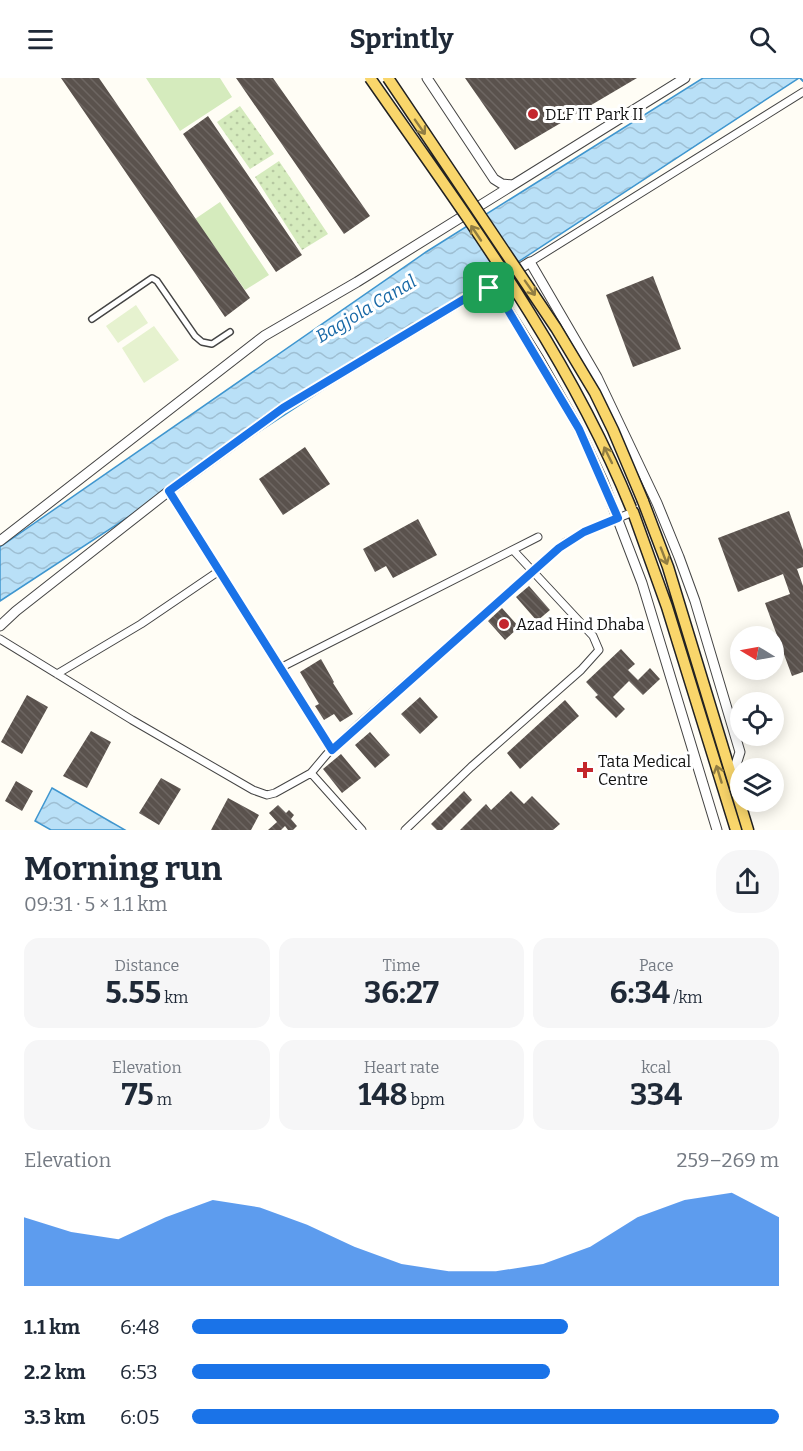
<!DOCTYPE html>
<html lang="en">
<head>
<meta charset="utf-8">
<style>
  body { margin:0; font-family:Bitter,serif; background:#f6f6f7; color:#1f2937; height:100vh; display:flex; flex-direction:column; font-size:22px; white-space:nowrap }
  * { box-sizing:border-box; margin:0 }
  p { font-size:20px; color:#747a83 }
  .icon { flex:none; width:33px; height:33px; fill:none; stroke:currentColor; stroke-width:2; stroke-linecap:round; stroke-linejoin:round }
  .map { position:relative; height:752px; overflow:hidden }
  .details { display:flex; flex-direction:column; background:#fff; flex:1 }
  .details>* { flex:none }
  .needle { width:39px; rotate:280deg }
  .controls { position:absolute; left:730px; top:548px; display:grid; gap:12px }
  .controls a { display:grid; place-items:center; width:54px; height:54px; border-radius:50%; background:#fff; box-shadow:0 3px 15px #0003; font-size:30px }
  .pin { position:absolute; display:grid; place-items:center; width:51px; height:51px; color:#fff; margin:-26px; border-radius:12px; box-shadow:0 3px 9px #0006 }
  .round { display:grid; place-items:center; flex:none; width:63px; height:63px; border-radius:24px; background:#f6f6f7 }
  .headline { display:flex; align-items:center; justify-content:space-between; height:102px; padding:0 24px }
  h1 { font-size:33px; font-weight:700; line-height:45px }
  .stats { display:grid; grid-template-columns:repeat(3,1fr); gap:9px; height:102px; padding:6px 24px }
  .stats div { display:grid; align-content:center; border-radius:15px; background:#f6f6f7; text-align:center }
  .stats b { font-size:30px; font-weight:700 }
  .stats small { font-size:16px; font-weight:400 }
  .stats p { font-size:16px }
  .chart { height:168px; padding:12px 24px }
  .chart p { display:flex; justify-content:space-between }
  .chart svg { width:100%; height:108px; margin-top:6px; fill:#1a73e8; opacity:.7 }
  ul { padding:0 24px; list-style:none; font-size:20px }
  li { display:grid; grid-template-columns:96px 72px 1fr; align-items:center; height:45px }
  li i { height:15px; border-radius:8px; background:#1a73e8 }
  header { display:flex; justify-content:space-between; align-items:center; height:78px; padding:0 24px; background:#fff; font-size:27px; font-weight:700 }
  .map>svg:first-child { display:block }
  .grass { fill:url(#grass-dots) }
  .garden { fill:#d5ebbd }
  .pitch { fill:#e6f2cf }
  .water { fill:url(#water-waves); stroke:#3f96cf; stroke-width:1.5 }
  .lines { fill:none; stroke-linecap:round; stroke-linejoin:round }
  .stream { stroke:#3f96cf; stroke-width:2 }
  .building { fill:url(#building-back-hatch) }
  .pedestrian-casing { stroke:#444; stroke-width:8 }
  .minor-casing { stroke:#444; stroke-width:9 }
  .tertiary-casing { stroke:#444; stroke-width:11 }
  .primary-casing { stroke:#222; stroke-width:13 }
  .pedestrian { stroke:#fff; stroke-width:5 }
  .minor { stroke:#fff; stroke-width:7 }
  .tertiary { stroke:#fff; stroke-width:9 }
  .primary { stroke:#f9d66b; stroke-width:10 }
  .primary-bridge-casing { stroke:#222; stroke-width:13; stroke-linecap:butt }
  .primary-bridge { stroke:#f9d66b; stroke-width:10 }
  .oneway { stroke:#917d42 }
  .route-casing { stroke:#fff; stroke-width:12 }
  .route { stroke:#1a73e8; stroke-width:8 }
  .poi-dot { fill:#c4262e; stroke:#fff; stroke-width:2 }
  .labels { text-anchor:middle; stroke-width:6; stroke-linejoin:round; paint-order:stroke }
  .poi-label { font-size:16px; fill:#111; stroke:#fff; text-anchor:start }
  .water-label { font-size:18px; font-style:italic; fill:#1768a6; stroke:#fff }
</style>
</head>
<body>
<header><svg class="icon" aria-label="menu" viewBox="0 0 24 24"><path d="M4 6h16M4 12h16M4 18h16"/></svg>Sprintly<svg class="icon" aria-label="search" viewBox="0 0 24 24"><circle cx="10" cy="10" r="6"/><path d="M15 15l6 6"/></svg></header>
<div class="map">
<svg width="803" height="752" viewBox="0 0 803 752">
  <defs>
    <pattern id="grass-dots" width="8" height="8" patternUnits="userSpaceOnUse" patternTransform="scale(1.5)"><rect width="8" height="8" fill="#d5ebbd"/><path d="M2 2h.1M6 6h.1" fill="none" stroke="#b6c8a1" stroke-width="1.8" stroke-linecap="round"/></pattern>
    <pattern id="water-waves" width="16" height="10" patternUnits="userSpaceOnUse" patternTransform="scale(1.5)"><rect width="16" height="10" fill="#b9e0f7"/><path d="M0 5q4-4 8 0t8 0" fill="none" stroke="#9ebfd3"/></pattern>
    <pattern id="building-back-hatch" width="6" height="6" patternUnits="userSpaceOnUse" patternTransform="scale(1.5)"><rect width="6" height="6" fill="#5a524d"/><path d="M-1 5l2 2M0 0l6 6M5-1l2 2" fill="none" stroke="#6d6662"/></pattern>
  </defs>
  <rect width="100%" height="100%" fill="#fffdf5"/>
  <path class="grass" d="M240,28L274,76L250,91L217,44Z
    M279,83L328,156L302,172L255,99Z"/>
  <path class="garden" d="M146,0H220L232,19L180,53Z
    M220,124L269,197L245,212L195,141Z"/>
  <path class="pitch" d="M136,227L148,245L118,265L106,248Z
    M154,248L179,282L144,305L122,270Z"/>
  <path class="water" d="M703,0H799L0,523V469L426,174Z
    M52,710L125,752H51L35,743Z"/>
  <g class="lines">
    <path class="stream" d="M800,0L803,3"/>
  </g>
  <path class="building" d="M61,0H99L250,220L225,239Z
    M236,0H273L370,138L344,156Z
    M465,0H637L515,72Z
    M208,38L302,177L276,194L183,56Z
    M653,198L681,271L633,289L606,217Z
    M305,369L330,406L283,437L259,401Z
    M789,433L803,472V489L797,491L803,508V594L792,598L765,525L790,516L783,496L738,514L718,460Z
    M418,441L437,477L393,500L386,488L375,494L363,471Z
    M529,508L550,532L537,543L516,519Z
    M502,530L519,549L505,562L488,543Z
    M621,571L635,586L628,592L638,602L650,590L660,601L643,617L629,603L613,619L625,631L616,640L595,619L598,617L586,604Z
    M321,581L334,604L333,605L353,636L340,644L334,636L324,642L315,628L319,626L300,594Z
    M27,617L48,629L22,676L1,664Z
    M420,619L438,639L420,656L401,636Z
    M565,622L579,638L520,691L507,675Z
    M91,653L111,664L87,710L63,698Z
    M370,654L390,677L375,690L355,667Z
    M341,676L361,700L342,715L323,691Z
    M161,700L181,711L159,747L139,735Z
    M16,703L33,713L22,733L5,723Z
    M464,713L472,722L442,752H437L431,746Z
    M511,713L524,726L532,718L560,746L553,752H460L486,726L491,732Z
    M228,720L259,737L251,752H211Z
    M278,727L286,735L289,732L294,737L291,741L297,748L293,752H288L285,748L281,752H268L277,744L269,735Z"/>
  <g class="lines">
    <defs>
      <path id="pedestrian" d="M92,241L152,200L157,203L195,258L202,264L212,266L230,254"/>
      <path id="minor" d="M530,184L803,14
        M169,413L332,672
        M0,561L132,642L253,712L267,717L275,715L311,695L327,676L358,647L566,464L594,450L633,434
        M282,589L538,459
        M57,596L141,546L219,493
        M311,695L362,752
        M405,752L471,689L581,592L599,572L593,558L513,472"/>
      <path id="tertiary" d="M427,0L494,101L502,106L513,107L685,0
        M489,210L530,184L597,299L657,425L679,479L695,523L740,674L732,699
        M0,463L264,258L357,204L513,107
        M0,548L16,533L169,413L283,330L471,217L489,210L496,216L505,227L539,281L579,351L603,403L642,505L717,752"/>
      <path id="primary" d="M643,423L668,489L748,752
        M633,434L667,529L736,752"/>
    </defs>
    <use href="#pedestrian" class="pedestrian-casing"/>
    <use href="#minor" class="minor-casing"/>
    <use href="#tertiary" class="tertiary-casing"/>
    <use href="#primary" class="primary-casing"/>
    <use href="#pedestrian" class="pedestrian"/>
    <use href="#minor" class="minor"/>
    <use href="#tertiary" class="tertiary"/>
    <use href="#primary" class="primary"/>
    <defs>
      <path id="primary-bridge" d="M370,0C466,138 568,274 631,430
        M388,0L556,250L595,315L613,352L643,423"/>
    </defs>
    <use href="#primary-bridge" class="primary-bridge-casing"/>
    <use href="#primary-bridge" class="primary-bridge"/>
  </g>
  <defs><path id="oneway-shaft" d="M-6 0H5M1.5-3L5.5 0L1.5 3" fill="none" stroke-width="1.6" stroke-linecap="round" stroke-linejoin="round" transform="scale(1.5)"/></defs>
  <g class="oneway">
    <use href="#oneway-shaft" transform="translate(420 49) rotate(55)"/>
    <use href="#oneway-shaft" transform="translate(476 155) rotate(-124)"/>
    <use href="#oneway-shaft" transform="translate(530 210) rotate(55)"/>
    <use href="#oneway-shaft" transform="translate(608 377) rotate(-116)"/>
    <use href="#oneway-shaft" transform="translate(664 478) rotate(69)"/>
    <use href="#oneway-shaft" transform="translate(719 696) rotate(-107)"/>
  </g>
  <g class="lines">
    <defs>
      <path id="route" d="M489,210L496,216L505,227L579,351L618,440L584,454L559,470L332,672L169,413L283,330L471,217Z"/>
    </defs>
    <use href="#route" class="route-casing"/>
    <use href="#route" class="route"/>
  </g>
  <g class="poi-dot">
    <circle cx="533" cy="36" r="6"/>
    <circle cx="504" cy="546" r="6"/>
    <path d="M582 683h6v6h6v6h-6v6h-6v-6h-6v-6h6z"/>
  </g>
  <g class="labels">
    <g class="poi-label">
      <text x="545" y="42">DLF IT Park II</text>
      <text x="516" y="552">Azad Hind Dhaba</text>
      <text x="598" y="689">Tata Medical<tspan x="598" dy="18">Centre</tspan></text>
    </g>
    <g class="water-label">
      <text transform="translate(366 231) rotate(-31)" y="6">Bagjola Canal</text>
    </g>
  </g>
</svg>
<div class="controls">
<a><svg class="needle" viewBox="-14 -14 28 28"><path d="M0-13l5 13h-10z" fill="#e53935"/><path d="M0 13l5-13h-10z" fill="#747a83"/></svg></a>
<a><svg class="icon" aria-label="locate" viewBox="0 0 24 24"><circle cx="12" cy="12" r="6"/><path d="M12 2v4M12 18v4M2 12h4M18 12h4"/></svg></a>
<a><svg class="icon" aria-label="layers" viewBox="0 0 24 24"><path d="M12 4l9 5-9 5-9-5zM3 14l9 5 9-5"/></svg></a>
</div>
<div class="pin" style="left:489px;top:210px;background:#1e9e55"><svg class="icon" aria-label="arrive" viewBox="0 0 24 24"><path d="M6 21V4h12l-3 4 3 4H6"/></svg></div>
</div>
<section class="details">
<div class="headline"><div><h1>Morning run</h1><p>09:31 · 5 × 1.1 km</p></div><a class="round"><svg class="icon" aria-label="share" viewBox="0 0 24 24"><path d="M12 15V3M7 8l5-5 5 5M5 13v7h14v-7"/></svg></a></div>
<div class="stats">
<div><p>Distance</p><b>5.55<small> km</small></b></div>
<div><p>Time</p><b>36:27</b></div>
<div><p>Pace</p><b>6:34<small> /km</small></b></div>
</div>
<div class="stats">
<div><p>Elevation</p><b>75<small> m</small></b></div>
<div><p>Heart rate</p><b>148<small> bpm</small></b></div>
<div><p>kcal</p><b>334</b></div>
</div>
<div class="chart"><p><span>Elevation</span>259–269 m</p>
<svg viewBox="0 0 160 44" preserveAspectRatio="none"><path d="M0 44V16L10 22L20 25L30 16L40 9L50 12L60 19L70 28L80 35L90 38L100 38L110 35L120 28L130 16L140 9L150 6L160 16V44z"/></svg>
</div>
<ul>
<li><b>1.1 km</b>6:48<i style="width:64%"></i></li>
<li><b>2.2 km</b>6:53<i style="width:61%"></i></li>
<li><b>3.3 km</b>6:05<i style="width:100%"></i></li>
</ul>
</section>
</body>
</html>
